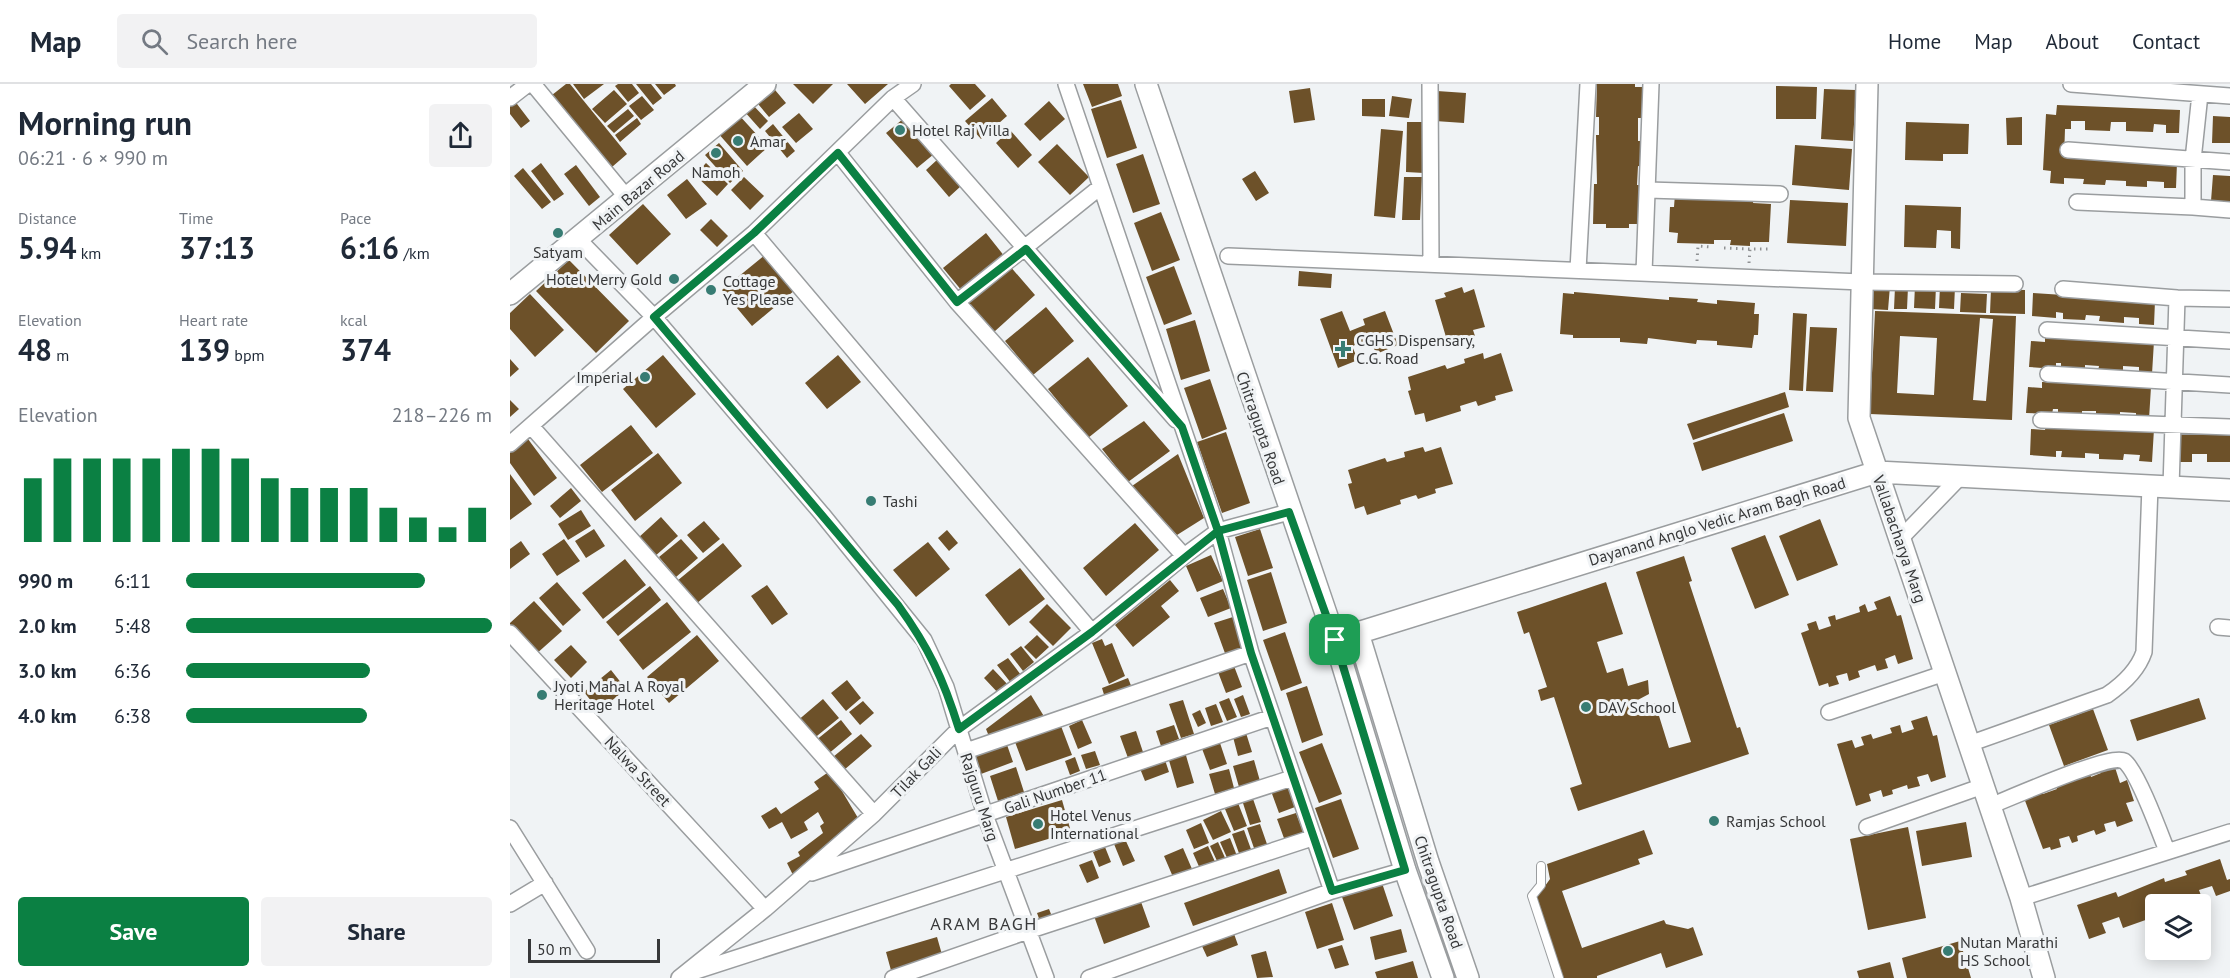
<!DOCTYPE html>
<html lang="en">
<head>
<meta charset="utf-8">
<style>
  body { margin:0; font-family:"PT Sans",sans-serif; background:#f2f2f3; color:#1f2937; height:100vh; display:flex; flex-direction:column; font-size:22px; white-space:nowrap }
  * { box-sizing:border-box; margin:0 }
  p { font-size:20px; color:#747a83 }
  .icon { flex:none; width:33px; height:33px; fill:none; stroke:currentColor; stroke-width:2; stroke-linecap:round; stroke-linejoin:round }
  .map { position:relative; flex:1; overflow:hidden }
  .sheet { display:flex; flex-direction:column; background:#fff; width:510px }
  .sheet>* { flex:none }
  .tools { position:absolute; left:1635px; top:810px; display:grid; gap:12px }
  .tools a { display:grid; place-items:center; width:66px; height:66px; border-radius:6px; background:#fff; box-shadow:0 3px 15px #0003; font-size:30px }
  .scale { position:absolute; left:18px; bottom:15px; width:132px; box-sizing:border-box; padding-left:6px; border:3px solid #373839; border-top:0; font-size:16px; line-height:21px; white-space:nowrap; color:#373839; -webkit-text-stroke:4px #f0f3f5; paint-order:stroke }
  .pin { position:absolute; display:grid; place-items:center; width:51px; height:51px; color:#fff; margin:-26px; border-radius:12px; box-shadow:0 3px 9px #0006 }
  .round { display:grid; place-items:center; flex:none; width:63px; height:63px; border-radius:6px; background:#f2f2f3 }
  .head { display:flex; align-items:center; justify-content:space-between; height:102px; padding:0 18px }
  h1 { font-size:33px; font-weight:600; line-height:45px }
  .stats { display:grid; grid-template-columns:repeat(3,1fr); gap:9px; height:102px; padding:6px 18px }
  .stats div { display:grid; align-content:center }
  .stats b { font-size:30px; font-weight:600 }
  .stats small { font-size:16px; font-weight:400 }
  .stats p { font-size:16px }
  .chart { height:168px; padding:12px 18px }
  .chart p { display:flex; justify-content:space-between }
  .chart svg { width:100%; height:108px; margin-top:6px; stroke:#0b8043; stroke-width:6 }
  .action { display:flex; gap:12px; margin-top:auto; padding:12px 18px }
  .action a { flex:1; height:69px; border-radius:6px; background:#0b8043; color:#fff; font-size:24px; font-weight:600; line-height:69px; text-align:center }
  .action a+a { background:#f2f2f3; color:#1f2937 }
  ul { padding:0 18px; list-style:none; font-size:20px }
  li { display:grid; grid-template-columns:96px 72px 1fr; align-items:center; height:45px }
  li i { height:15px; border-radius:8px; background:#0b8043 }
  header { display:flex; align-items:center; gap:36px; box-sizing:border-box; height:84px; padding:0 30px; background:#fff; border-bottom:2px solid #e0e1e3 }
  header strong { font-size:28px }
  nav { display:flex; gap:33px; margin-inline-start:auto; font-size:21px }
  .search { width:420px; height:54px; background:#f2f2f3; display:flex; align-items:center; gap:15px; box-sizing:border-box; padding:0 21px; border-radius:6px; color:#747a83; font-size:22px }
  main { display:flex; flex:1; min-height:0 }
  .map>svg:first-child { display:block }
  .building { fill:#6d5129; fill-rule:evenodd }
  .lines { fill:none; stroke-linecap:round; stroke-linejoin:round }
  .lane-casing { stroke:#9a9d9f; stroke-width:10 }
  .street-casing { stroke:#9a9d9f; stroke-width:18 }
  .secondary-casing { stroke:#9a9d9f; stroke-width:24 }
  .path { stroke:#8f9193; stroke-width:3; stroke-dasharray:1.5 4.5; stroke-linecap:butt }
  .lane { stroke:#fff; stroke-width:8 }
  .street { stroke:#fff; stroke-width:15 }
  .secondary { stroke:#fff; stroke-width:21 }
  .route-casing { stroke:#fff; stroke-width:12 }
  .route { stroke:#0b8043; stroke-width:8 }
  .poi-dot { fill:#377c73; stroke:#f0f3f5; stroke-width:2 }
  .labels { text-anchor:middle; stroke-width:6; stroke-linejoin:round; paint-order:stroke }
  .poi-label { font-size:16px; fill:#373839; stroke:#f0f3f5; text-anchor:start }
  .street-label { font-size:16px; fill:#373839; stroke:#f0f3f5 }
  .neighbourhood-label { font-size:18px; letter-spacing:1.5px; fill:#373839; stroke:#f0f3f5 }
</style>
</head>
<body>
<header>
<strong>Map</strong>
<div class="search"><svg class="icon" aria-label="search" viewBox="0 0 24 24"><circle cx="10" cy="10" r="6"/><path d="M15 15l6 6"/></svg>Search here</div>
<nav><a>Home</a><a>Map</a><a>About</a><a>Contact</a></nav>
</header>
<main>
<section class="sheet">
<div class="head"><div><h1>Morning run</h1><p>06:21 · 6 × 990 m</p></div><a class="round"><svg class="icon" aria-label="share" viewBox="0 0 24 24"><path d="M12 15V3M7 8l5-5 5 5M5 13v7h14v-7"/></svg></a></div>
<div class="stats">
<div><p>Distance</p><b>5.94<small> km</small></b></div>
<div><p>Time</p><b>37:13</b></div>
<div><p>Pace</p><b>6:16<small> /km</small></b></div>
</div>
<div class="stats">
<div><p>Elevation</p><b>48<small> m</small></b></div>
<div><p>Heart rate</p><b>139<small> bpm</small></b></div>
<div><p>kcal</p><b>374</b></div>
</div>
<div class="chart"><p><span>Elevation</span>218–226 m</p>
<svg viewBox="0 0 160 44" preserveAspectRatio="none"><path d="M5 44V18M15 44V10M25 44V10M35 44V10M45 44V10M55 44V6M65 44V6M75 44V10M85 44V18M95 44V22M105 44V22M115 44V22M125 44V30M135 44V34M145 44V38M155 44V30"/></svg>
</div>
<ul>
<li><b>990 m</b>6:11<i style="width:78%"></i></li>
<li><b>2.0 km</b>5:48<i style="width:100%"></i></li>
<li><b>3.0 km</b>6:36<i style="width:60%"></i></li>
<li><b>4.0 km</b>6:38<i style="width:59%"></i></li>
</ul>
<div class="action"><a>Save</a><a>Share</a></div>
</section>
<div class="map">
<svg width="1720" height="894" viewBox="0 0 1720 894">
  <rect width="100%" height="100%" fill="#f0f3f5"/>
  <path class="building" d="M56,0H60L117,70L102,83L42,11Z
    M63,0H94L74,15Z
    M108,0H122L129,9L118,18L105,2Z
    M126,0H141L152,14L143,21Z
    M145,0H165L166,2L154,11Z
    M260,0L276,19L259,33L243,14Z
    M283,0H323L303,20Z
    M337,0H378L355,20Z
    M441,0H465L476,12L460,26L439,2Z
    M573,0H608L612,12L582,23Z
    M1087,0H1125V3H1135V34H1128V57H1133V83L1128,82L1127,101H1133L1132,140H1119V144H1096V140H1083L1084,100H1087L1086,51H1089V33H1086Z
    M1266,2L1307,3L1306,35H1266Z
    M800,4L805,36L784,39L779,7Z
    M1314,5L1346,6L1343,57L1311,55Z
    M104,6L117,20L95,39L82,25Z
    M927,7L956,9L954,39L925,37Z
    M132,12L144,26L131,36L119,22Z
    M882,12L902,15L899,34L879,32Z
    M482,14L497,32L471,55L455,37Z
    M852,15H875V33L852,32Z
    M4,16L20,37L11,44L0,30V19Z
    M611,16L627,64L597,74L581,25Z
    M539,17L555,35L530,57L514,40Z
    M242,20L258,37L250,45L234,27Z
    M1547,21L1670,26L1669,49H1656V41L1644,40L1643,48L1616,47V38H1601L1600,47L1575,46V37H1561V45H1555L1554,74L1667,79L1666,104H1654V98L1637,97V103L1616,102V97L1596,96L1595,101L1573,100L1574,95L1554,94V100L1540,99L1541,87L1533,86L1536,30L1546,31Z
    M118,25L124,32L104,49L97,42Z
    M289,29L303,45L286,59L272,43Z
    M228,30L258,63L237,82L207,48Z
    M1703,32L1720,33V59H1702Z
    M1512,33V61H1497L1496,34Z
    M127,34L131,40L110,58L105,51Z
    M393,35L424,70L407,84L376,49Z
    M897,38H916L914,89L896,88Z
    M1396,38L1459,40L1458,70H1433V77L1395,76Z
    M263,40L285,67L277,74L255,47Z
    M871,45L893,47L885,134L864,132Z
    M500,46L522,71L508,84L486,59Z
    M209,59L233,87L220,99L195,71Z
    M547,60L579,93L560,111L528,78Z
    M1285,61L1342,65L1339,106L1282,101Z
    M633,70L650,120L623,129L606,80Z
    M428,75L451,102L439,113L416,86Z
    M31,79L54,110L44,117L21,87Z
    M196,79L218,100L207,112L185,91Z
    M66,81L90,113L79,122L54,90Z
    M13,84L41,118L32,125L4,92Z
    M745,87L759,109L746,117L732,95Z
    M1703,91L1720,92V118L1701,117Z
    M234,93L254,112L240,126L221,106Z
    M894,93H912L910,136H892Z
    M177,95L197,120L176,135L157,111Z
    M1165,110L1204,112V116L1224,117V112L1244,113L1243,119L1261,120L1259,158H1240V162L1220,161L1221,156H1204V160L1167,159L1168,149L1159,148L1160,123H1164Z
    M1280,116L1338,119L1336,162L1277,159Z
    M133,120L161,150L127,181L99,151Z
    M1395,121L1451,123L1450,165L1441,164V147L1427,146L1426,164L1394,163Z
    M651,128L670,176L642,187L624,139Z
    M201,135L218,152L207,163L190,146Z
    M476,149L495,173L452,207L433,184Z
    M256,170L285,206L242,242L212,206Z
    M59,176L119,237L86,269L26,207Z
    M499,181L525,211L484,248L458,218Z
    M664,182L682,230L654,241L636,193Z
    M789,187L822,190L821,204L788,202Z
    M1360,201L1380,202L1378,226L1359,225Z
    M1405,201L1426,202L1425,225L1404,224Z
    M1430,202L1445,203L1444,225L1429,224Z
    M952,203L954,209L964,205L975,243L963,246L965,252L946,257L944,251L936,253L925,216L936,213L934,209Z
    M1385,203H1398L1397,225H1384Z
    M1481,205L1515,206V230L1480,229Z
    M1064,208L1159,216V213L1188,215L1187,218L1207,220V216L1245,219L1244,230H1249L1248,251H1244L1242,264L1207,261V257L1187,256L1186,260L1138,254L1137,260L1110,258V254H1063V251L1050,250L1053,209L1064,210Z
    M1451,209L1477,210L1476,229L1450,228Z
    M1523,209L1645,217L1644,241L1629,240V234L1614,233V239L1589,237L1590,232L1576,231L1575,236L1553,235V229L1546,228V234L1522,232Z
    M20,210L54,246L25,273L0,245V229Z
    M536,223L564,257L523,291L495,257Z
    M832,227L840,247L855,241L853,235L875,227L888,261L866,270L861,256L842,262L848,276L828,284L810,235Z
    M1365,227L1506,232L1502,336L1360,330ZM1470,234L1483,235L1476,317L1463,316ZM1390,252L1427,254L1424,311L1387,309Z
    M1283,229L1297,230L1293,307L1279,306Z
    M685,236L700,287L671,296L656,245Z
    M1300,243L1327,244L1323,308L1296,307Z
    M1535,252L1644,257L1642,290L1629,289V283L1613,282V288L1588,287L1589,282L1575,281V286L1551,285V279H1546V285L1519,283L1521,257L1535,258Z
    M973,269L974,275L991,269L1003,307L985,312L986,316L968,322L966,317L950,322L951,327L916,338L914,329L905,331L898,307L901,306L898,293L935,281L937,285L955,279L954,275Z
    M153,271L186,310L146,344L113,305Z
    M328,271L351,298L317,325L295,299Z
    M578,273L618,322L578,354L538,305Z
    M0,275L9,285L0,293Z
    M700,295L717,345L692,355L674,304Z
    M1532,298L1641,303L1639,335H1626V329L1610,328V334L1586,333V327H1572V332L1548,331V325H1543L1542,330L1516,329L1518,303L1532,304Z
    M1275,308L1279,323L1183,356L1177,340Z
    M0,316L9,325L0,333Z
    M1274,329L1283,357L1192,387L1183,359Z
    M634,337L660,367L618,398L592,365Z
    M1536,340L1644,345L1642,378L1629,377L1630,371L1614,370L1613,376L1589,375V370L1575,369V374L1551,373L1552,367H1546V373L1520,371L1521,345L1535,346Z
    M121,341L143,369L92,408L70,381Z
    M716,348L740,419L712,429L687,358Z
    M1666,348H1720V378H1697V370H1682V378H1666Z
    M18,355L47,394L24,412L0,379V369Z
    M913,363L915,368L931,363L943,400L925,405L926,409L908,415L906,411L890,416L891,420L857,431L854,422L845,425L838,400L842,399L838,386L875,374L877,378L895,373L894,368Z
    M148,369L172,399L125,437L101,406Z
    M668,370L694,434L667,451L622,402Z
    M0,390L22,420L0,436Z
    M61,404L71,417L50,434L40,422Z
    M71,426L81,442L58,456L48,440Z
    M151,433L168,452L144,473L128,454Z
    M1310,435L1328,481L1287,497L1269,452Z
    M194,437L210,455L193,469L177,451Z
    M625,439L649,466L596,512L573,484Z
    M84,445L95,462L76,474L65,457Z
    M750,445L763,484L738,492L725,453Z
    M437,446L448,459L439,467L428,454Z
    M1255,451L1279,511L1245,525L1221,464Z
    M54,455L70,477L47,492L32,470Z
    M171,455L188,474L166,493L149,473Z
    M11,457L20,470L0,485V465Z
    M418,458L440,485L406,513L383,486Z
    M213,459L232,482L186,520L167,497Z
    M701,471L713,497L687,508L676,482Z
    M1174,472L1182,497L1179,498L1227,644L1230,643L1239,670L1068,727L1060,704L1072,700L1044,613L1031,617L1028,606L1037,603L1019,548L1014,550L1007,528L1096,498L1113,550L1087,558L1097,589L1113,584L1118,602L1138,596L1139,610L1122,619H1145L1159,664L1181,658L1126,488Z
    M115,475L136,501L93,535L72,509Z
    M510,484L535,515L499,542L475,511Z
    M761,488L777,539L753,547L737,496Z
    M660,496L669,507L651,522L660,533L623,563L605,541Z
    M47,498L71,526L53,542L29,514Z
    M257,501L278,530L262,541L241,512Z
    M140,502L151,516L108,552L96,538Z
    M713,505L721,524L698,533L690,514Z
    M1380,512L1387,532L1391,531L1403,575L1388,580L1385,571L1375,575L1378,584L1367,587L1365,581L1348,587L1350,593L1339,597L1337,589L1326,592L1329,600L1319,603L1318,599L1309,602L1291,549L1299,546L1297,540L1306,537L1309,546L1321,542L1318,533L1325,531L1326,536L1350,528L1349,523L1355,520L1358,528L1367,525L1364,518Z
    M24,517L52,547L25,571L0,542V539Z
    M157,518L181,548L133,586L109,556Z
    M537,520L561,544L543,562L519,538Z
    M723,533L734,566L716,572L704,539Z
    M775,548L792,599L771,607L753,556Z
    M187,551L209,577L159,619L137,593Z
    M527,551L539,563L526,575L514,563Z
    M592,555L595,562L602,559L615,592L599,600L582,559Z
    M61,561L77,578L61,594L44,576Z
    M511,562L524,578L513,587L500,570Z
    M498,574L511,591L501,599L487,581Z
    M724,582L732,603L716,609L708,588Z
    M483,585L500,603L490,611L474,594Z
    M101,586L116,605L89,627L74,608Z
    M618,594L622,604L595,614L592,604Z
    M337,596L351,614L336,627L321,609Z
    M797,602L813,651L792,659L776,609Z
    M521,611L535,634L480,655L476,645Z
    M733,611L740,630L731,633L724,615Z
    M719,614L727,633L717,637L709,618Z
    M1689,614L1696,635L1627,657L1620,636Z
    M313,615L329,634L302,656L286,638Z
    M673,616L684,650L671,654L659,620Z
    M353,617L364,629L350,641L339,628Z
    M706,620L713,638L701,642L695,624Z
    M1583,625L1598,666L1554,682L1539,641Z
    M690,626L696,639L688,643L682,630Z
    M1417,632L1423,652L1427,651L1436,693L1421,698L1418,690L1407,693L1410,702L1398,705L1397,701L1382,706L1383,710L1373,713L1371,706L1359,710L1361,717L1346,722L1327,660L1342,656L1345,664L1354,661L1351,653L1361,650L1363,655L1382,649L1380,644L1390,641L1392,649L1404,645L1401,637Z
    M331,636L342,650L317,671L305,657Z
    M572,636L582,659L568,665L559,642Z
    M664,641L669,655L651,662L646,647Z
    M551,642L562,671L516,687L505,658Z
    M626,647L633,668L618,674L610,652Z
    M736,649L742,668L728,672L723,653Z
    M351,650L362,662L334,686L323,673Z
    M709,656L717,680L700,686L691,662Z
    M496,658L503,678L471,690L464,670Z
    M812,659L832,710L809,719L789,668Z
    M585,667L590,681L576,685L571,671Z
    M675,668L684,699L667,704L658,673Z
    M565,673L570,687L560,691L555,677Z
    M654,673L659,688L635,697L629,682Z
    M744,676L750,697L729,703L723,682Z
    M1603,677L1610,699L1617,696L1624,717L1616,719L1623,737L1607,743L1605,737L1594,740L1596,747L1586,751L1584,746L1567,752L1568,757L1562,759L1559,752L1549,755L1551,763L1541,766L1540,763L1533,765L1514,714L1531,703L1533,710L1547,705L1544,698L1579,686L1581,693L1591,689L1588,682Z
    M506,683L514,708L488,717L480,692Z
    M719,685L724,704L705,710L699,690Z
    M320,687L351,739L284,793L277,779L290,772L288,768L313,749L310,742L314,739L308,728L294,738L298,746L281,755L272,738L259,745L251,732L266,723L271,730L309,705L304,698Z
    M777,701L785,723L769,729L761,707Z
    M742,712L751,738L740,741L732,716Z
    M831,715L849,765L823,774L805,724Z
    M552,716L561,748L505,765L496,733Z
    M728,719L737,742L724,747L715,725Z
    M711,727L721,748L703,756L693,736Z
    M786,729L794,750L775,757L767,735Z
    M1456,738L1462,773L1412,782L1406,747Z
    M691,739L699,759L684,765L676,746Z
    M750,740L758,763L745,767L737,744Z
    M1398,743L1416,834L1358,846L1340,755Z
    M734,746L742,768L730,772L722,750Z
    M1134,746L1143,770L1128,775L1130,780L1052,807L1072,864L1154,836L1156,840L1178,845L1183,843L1193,871L1156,884L1151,869L1087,892V894H1053L1025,816L1040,795L1037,780Z
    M720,754L727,772L718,776L710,758Z
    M615,755L625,777L613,782L604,760Z
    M708,758L716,776L708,779L700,762Z
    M698,762L706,780L691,787L683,769Z
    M595,763L601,778L589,783L583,768Z
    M673,764L682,785L663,793L654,772Z
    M1710,775L1717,796L1720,795V807L1706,812L1702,802L1689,806L1693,817L1681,820H1655L1654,816L1640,821L1644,833L1613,844L1609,833L1592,839L1596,849L1579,855L1567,821L1606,808L1608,813L1654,794L1655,798L1677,791L1675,787Z
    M582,776L589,794L577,799L569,781Z
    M769,785L777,809L683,842L674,819Z
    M872,799L883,832L844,846L832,813Z
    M630,815L640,843L594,860L584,832Z
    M822,819L834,856L807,865L795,828Z
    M539,825L543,835L531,840L527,829Z
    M891,845L897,868L865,876L860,853Z
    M723,847L728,861L697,873L691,860Z
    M427,853L433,874L382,890L376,868Z
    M1450,857L1461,894H1397L1392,874Z
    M832,861L839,881L825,885L818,865Z
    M756,867L763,893L747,894L741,871Z
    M903,877L908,894H867L865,888Z
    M1380,878L1384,894H1349L1347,887Z"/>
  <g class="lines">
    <defs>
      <path id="lane" d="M1031,782V801L1022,812L1049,894"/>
      <path id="street" d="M23,0L118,115
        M556,0L708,447L741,569L822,807
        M920,0L921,180
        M1561,0L1720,12
        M1690,10L1683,76V123L1720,126
        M0,14L18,0
        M383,14L666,336
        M1558,66L1720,78
        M328,69L447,218L674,472
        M1138,106L1270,110
        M1567,118L1683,123
        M244,149L582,548
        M68,155L144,233L312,430L414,556L436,603L475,731L536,894
        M718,172L1352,198L1505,200
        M1068,186L1078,0
        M1134,189L1141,0
        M1553,205L1667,214
        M447,218L589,104
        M1537,246L1720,257
        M1538,290L1720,301
        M1531,336L1720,343
        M21,342L364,730
        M0,360L144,233L244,149L383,14L403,0
        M1661,403L1667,214L1720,215
        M1390,455L1451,392
        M1708,543L1720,544
        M0,549L255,825
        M1319,628L1435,589
        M1459,660L1597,611C1613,600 1628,586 1634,568L1640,402
        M456,667L741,569
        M1480,722C1498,715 1601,669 1614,677C1627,686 1650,749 1657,767
        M1357,743L1473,702
        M0,744L77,867
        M302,789L762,633
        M1511,814L1720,748
        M0,820L35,799
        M180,889L782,694
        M169,894L255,825L364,730L449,645L582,548L674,472L708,447L779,428
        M383,894L518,847L802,754
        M579,894L822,807L895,786"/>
      <path id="secondary" d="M636,0L825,556L895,786L933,894
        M1357,0L1349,334L1511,814L1534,894
        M0,210L255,0
        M848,549L918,778L958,894
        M825,556L1367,388L1720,406"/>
    </defs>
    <use href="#lane" class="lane-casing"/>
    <use href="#street" class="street-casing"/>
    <use href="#secondary" class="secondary-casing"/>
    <path class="path" d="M1214,164L1240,165
      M1187,177L1188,162L1200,163
      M1239,179L1240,165H1261"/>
    <use href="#lane" class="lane"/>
    <use href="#street" class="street"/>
    <use href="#secondary" class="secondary"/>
  </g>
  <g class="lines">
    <defs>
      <path id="route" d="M825,556L779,428L708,447L582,548L449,645C433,594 419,564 388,521L144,233L244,149L328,69L447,218L516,165L672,343L708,447L741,569L822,807L895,786L825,556"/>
    </defs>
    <use href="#route" class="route-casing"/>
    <use href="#route" class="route"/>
  </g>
  <g class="poi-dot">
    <circle cx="390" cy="46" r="6"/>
    <circle cx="228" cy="57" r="6"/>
    <circle cx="206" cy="69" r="6"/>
    <circle cx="48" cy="149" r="6"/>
    <circle cx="164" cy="195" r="6"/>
    <circle cx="201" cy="206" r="6"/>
    <path d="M830 256h6v6h6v6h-6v6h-6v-6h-6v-6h6z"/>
    <circle cx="135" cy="293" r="6"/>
    <circle cx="361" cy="417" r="6"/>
    <circle cx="32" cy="611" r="6"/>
    <circle cx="1076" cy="623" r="6"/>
    <circle cx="1204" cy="737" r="6"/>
    <circle cx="528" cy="740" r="6"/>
    <circle cx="1438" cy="867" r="6"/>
  </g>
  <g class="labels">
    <g class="poi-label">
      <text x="402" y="52">Hotel Raj Villa</text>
      <text x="240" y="63">Amar</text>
      <text x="206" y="94" text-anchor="middle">Namoh</text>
      <text x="48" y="174" text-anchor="middle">Satyam</text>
      <text x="152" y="201" text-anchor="end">Hotel Merry Gold</text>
      <text x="213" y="203">Cottage<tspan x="213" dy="18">Yes Please</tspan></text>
      <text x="846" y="262">CGHS Dispensary,<tspan x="846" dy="18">C.G. Road</tspan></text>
      <text x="123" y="299" text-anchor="end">Imperial</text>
      <text x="373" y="423">Tashi</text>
      <text x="44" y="608">Jyoti Mahal A Royal<tspan x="44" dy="18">Heritage Hotel</tspan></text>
      <text x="1088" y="629">DAV School</text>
      <text x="540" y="737">Hotel Venus<tspan x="540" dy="18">International</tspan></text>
      <text x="1216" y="743">Ramjas School</text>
      <text x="1450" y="864">Nutan Marathi<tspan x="1450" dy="18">HS School</tspan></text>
    </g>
    <g class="street-label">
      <text transform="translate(128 106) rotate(-40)" y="6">Main Bazar Road</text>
      <text transform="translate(751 344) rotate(71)" y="6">Chitragupta Road</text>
      <text transform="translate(1207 437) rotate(-17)" y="6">Dayanand Anglo Vedic Aram Bagh Road</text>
      <text transform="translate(1390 455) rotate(71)" y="6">Vallabacharya Marg</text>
      <text transform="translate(128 687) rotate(47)" y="6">Nalwa Street</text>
      <text transform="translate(406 688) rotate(-46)" y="6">Tilak Gali</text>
      <text transform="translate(545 707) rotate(-19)" y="6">Gali Number 11</text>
      <text transform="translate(470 713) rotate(72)" y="6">Rajguru Marg</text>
      <text transform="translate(929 808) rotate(71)" y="6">Chitragupta Road</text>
    </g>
    <g class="neighbourhood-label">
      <text x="474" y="846">ARAM BAGH</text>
    </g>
  </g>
</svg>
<div class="tools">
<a><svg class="icon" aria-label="layers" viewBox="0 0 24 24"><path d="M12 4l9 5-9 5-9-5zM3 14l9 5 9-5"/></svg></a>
</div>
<div class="scale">50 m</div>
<div class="pin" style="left:825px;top:556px;background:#1e9e55"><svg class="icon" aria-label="arrive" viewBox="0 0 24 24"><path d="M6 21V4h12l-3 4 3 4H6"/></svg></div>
</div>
</main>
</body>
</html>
